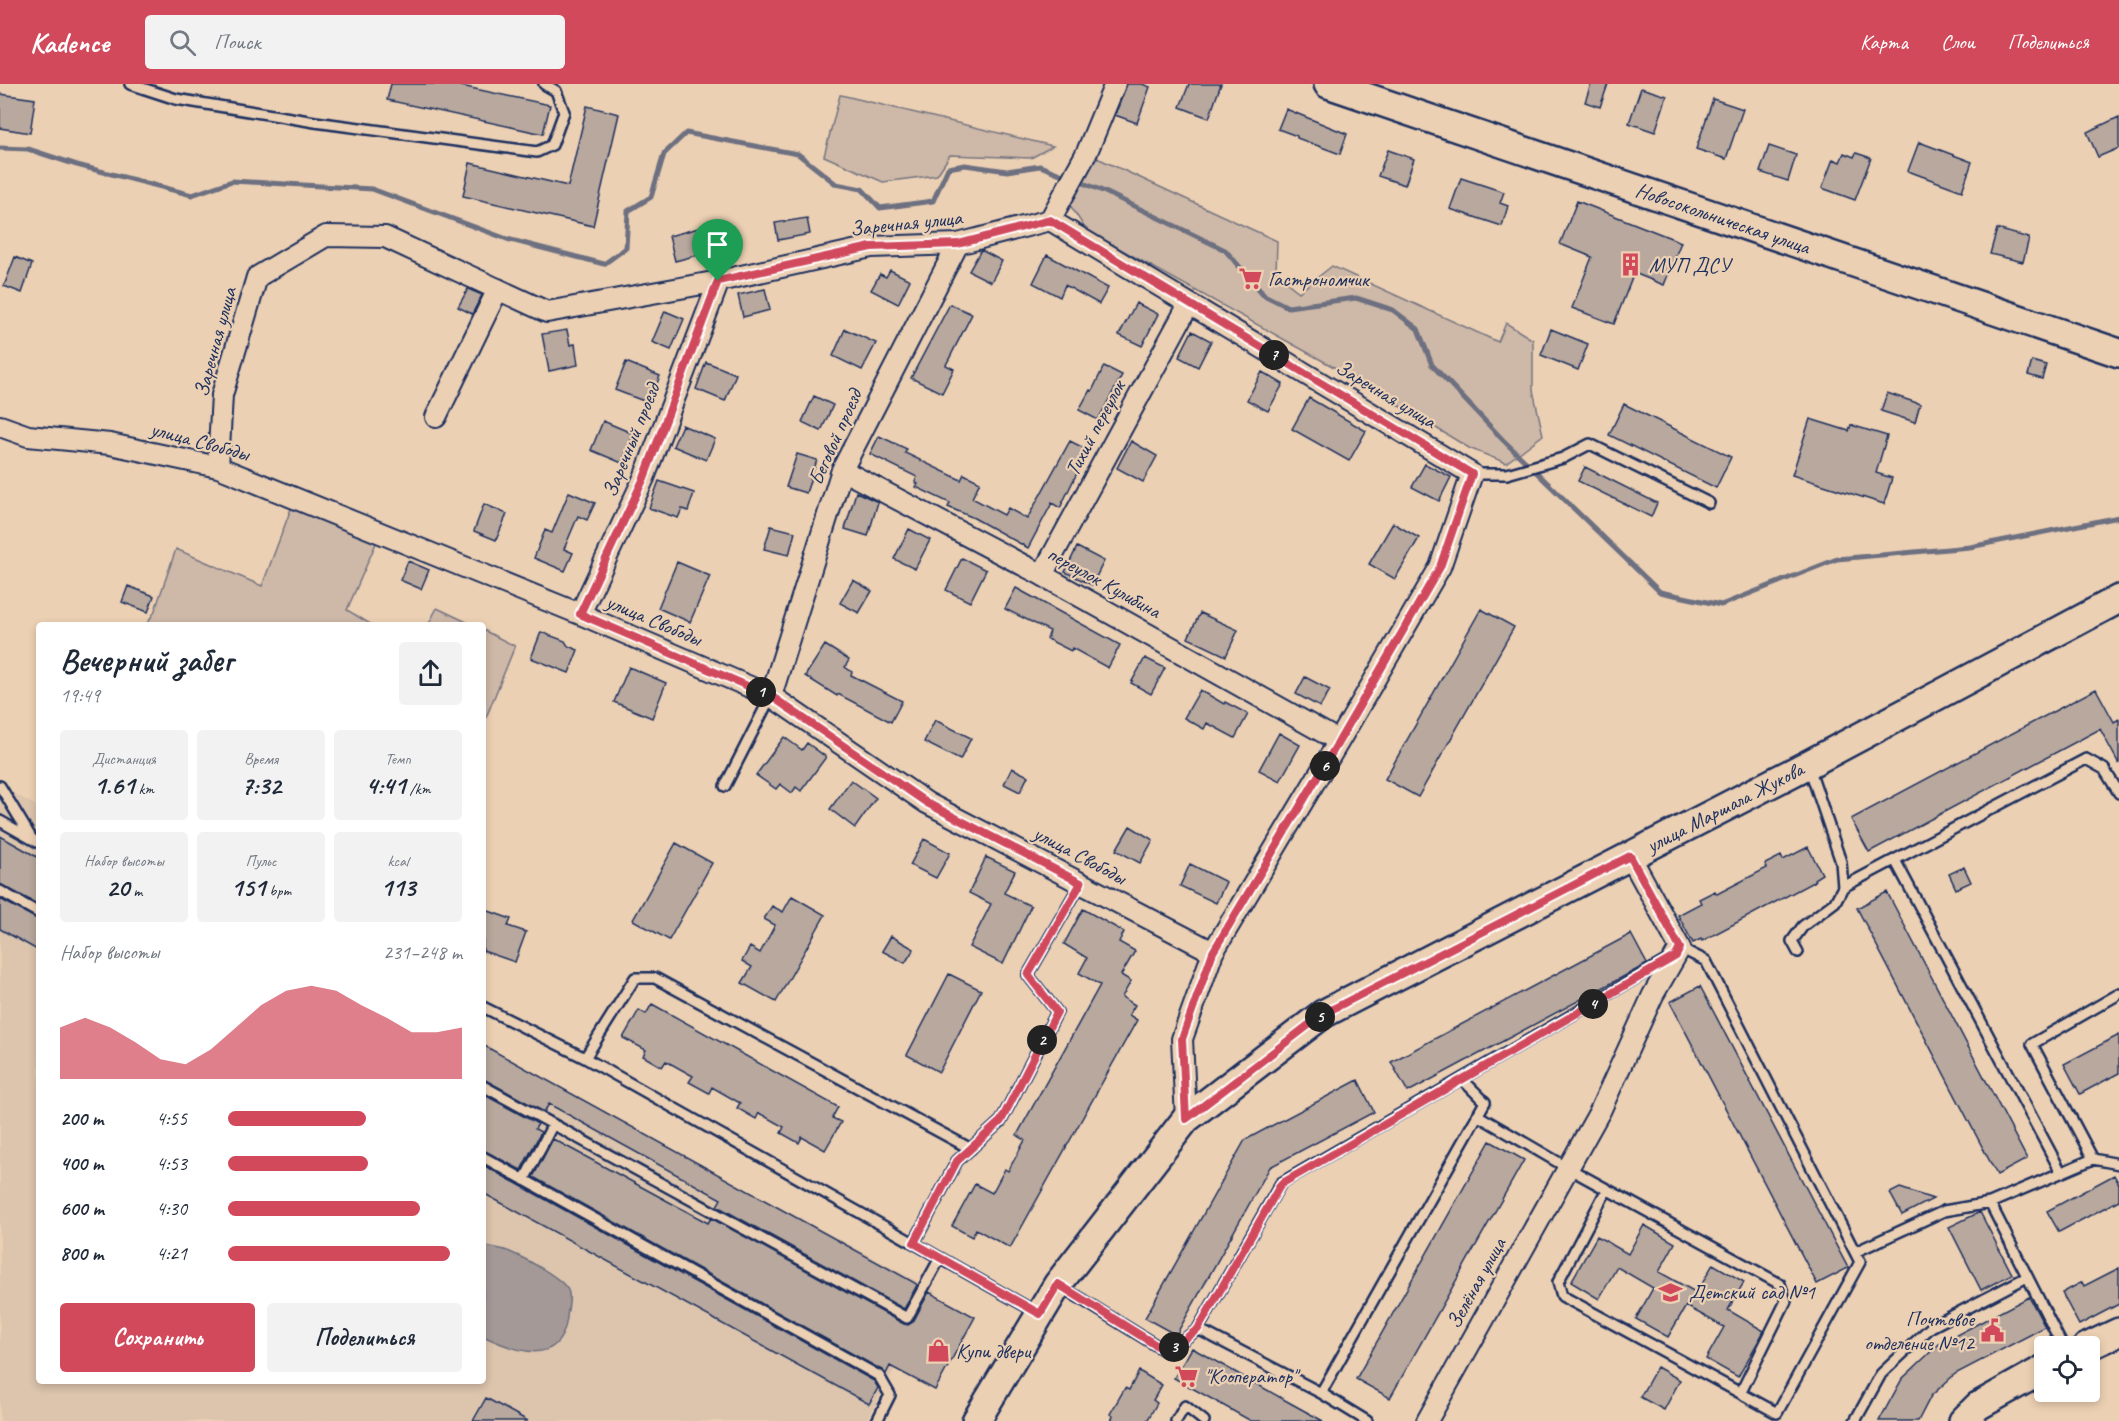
<!DOCTYPE html>
<html lang="ru">
<head>
<meta charset="utf-8">
<style>
  body { margin:0; font-family:Caveat,sans-serif; background:#f2f2f3; color:#1f2937; height:100vh; display:flex; flex-direction:column; font-size:22px; white-space:nowrap }
  * { box-sizing:border-box; margin:0 }
  p { font-size:20px; color:#747a83 }
  .icon { flex:none; width:33px; height:33px; fill:none; stroke:currentColor; stroke-width:2; stroke-linecap:round; stroke-linejoin:round }
  .map { position:relative; flex:1; overflow:hidden }
  .side { position:absolute; left:36px; top:538px; width:450px; height:762px; display:flex; flex-direction:column; background:#fff; border-radius:6px; box-shadow:0 3px 9px #0003 }
  .side>* { flex:none }
  .buttons { position:absolute; left:2034px; top:1252px; display:grid; gap:12px }
  .buttons a { display:grid; place-items:center; width:66px; height:66px; border-radius:6px; background:#fff; box-shadow:0 3px 9px #0003; font-size:30px }
  .pin { position:absolute; display:grid; place-items:center; width:51px; height:51px; color:#fff; margin:-62px -26px; border-radius:50% 50% 50% 0; rotate:-45deg; box-shadow:0 0 6px #0007 }
  .pin .icon { rotate:45deg }
  .km { position:absolute; width:30px; height:30px; margin:-15px; border-radius:50%; background:#222; color:#fff; font-size:16px; line-height:30px; text-align:center }
  .round { display:grid; place-items:center; flex:none; width:63px; height:63px; border-radius:6px; background:#f2f2f3 }
  .headline { display:flex; align-items:center; justify-content:space-between; height:102px; padding:0 24px }
  h1 { font-size:33px; font-weight:600; line-height:45px }
  .metrics { display:grid; grid-template-columns:repeat(3,1fr); gap:9px; height:102px; padding:6px 24px }
  .metrics div { display:grid; align-content:center; border-radius:6px; background:#f2f2f3; text-align:center }
  .metrics b { font-size:26px; font-weight:600 }
  .metrics small { font-size:16px; font-weight:400 }
  .metrics p { font-size:16px }
  .chart { height:168px; padding:12px 24px }
  .chart p { display:flex; justify-content:space-between }
  .chart svg { width:100%; height:108px; margin-top:6px; fill:#d1495b; opacity:.7 }
  .button { display:flex; gap:12px; margin-top:auto; padding:12px 24px }
  .button a { flex:1; height:69px; border-radius:6px; background:#d1495b; color:#fff; font-size:24px; font-weight:600; line-height:69px; text-align:center }
  .button a+a { background:#f2f2f3; color:#1f2937 }
  ul { padding:0 24px; list-style:none; font-size:20px }
  li { display:grid; grid-template-columns:96px 72px 1fr; align-items:center; height:45px }
  li i { height:15px; border-radius:8px; background:#d1495b }
  header { display:flex; align-items:center; gap:36px; box-sizing:border-box; height:84px; padding:0 30px; background:#d1495b; color:#fff }
  header strong { font-size:28px }
  nav { display:flex; gap:33px; margin-inline-start:auto; font-size:21px }
  .search { width:420px; height:54px; background:#f2f2f3; display:flex; align-items:center; gap:15px; box-sizing:border-box; padding:0 21px; border-radius:6px; color:#747a83; font-size:22px }
  .map>svg:first-child { display:block }
  .built { fill:#dcc4ad }
  .green { fill:#ceb8a7; stroke:#747482; stroke-width:1.5 }
  .water { fill:#a49996; stroke:#6d6f80; stroke-width:1.5 }
  .lines { fill:none; stroke-linecap:round; stroke-linejoin:round }
  .stream { stroke:#6d6f80; stroke-width:5 }
  .building { fill:#b8a89e; stroke:#1b2f5e; stroke-width:1.5 }
  .lane-casing { stroke:#1b2f5e; stroke-width:14 }
  .street-casing { stroke:#1b2f5e; stroke-width:24 }
  .secondary-casing { stroke:#1b2f5e; stroke-width:32 }
  .lane { stroke:#ecd0b3; stroke-width:9 }
  .street { stroke:#ecd0b3; stroke-width:20 }
  .secondary { stroke:#ecd0b3; stroke-width:27 }
  .route-casing { stroke:#fff; stroke-width:12 }
  .route { stroke:#d1495b; stroke-width:8 }
  .labels { text-anchor:middle; stroke-width:4.5; stroke-linejoin:round; paint-order:stroke }
  .street-label { font-size:21px; fill:#1b2f5e; stroke:#ecd0b3 }
  .poi-label { font-size:21px; fill:#1b2f5e; stroke:#ecd0b3; text-anchor:start }
</style>
</head>
<body>
<header>
<strong>Kadence</strong>
<div class="search"><svg class="icon" aria-label="search" viewBox="0 0 24 24"><circle cx="10" cy="10" r="6"/><path d="M15 15l6 6"/></svg>Поиск</div>
<nav><a>Карта</a><a>Слои</a><a>Поделиться</a></nav>
</header>
<div class="map">
<svg width="2119" height="1337" viewBox="0 0 2119 1337">
  <rect width="100%" height="100%" fill="#ecd0b3"/>
  <filter id="ink" filterUnits="userSpaceOnUse"><feTurbulence type="fractalNoise" baseFrequency=".0167" numOctaves="2"/><feDisplacementMap in="SourceGraphic" scale="12" xChannelSelector="R" yChannelSelector="G"/><feConvolveMatrix kernelMatrix="1 2 1 2 8 2 1 2 1" color-interpolation-filters="sRGB"/></filter>
  <g filter="url(#ink)">
    <path class="built" d="M0,702L39,723V1298H483V963L935,1207L867,1337H0Z"/>
    <path class="green" d="M840,11H841L1053,62L1031,74L950,71L937,91L883,98L824,72Z
      M1095,73L1277,157L1276,190L1299,208L1332,182L1498,258L1506,239L1533,256V306L1543,351L1506,379L1469,364L1352,293L1086,146L1070,121Z
      M292,422L377,457L347,526L372,541L145,542L154,529L176,465L262,502Z
      M437,524L473,541H428Z
      M483,546L515,562L483,641Z"/>
    <path class="water" d="M483,1161C492,1164 502,1164 510,1168C524,1174 561,1193 568,1206C572,1214 567,1226 567,1234C560,1285 515,1267 483,1252Z"/>
    <g class="lines">
      <path class="stream" d="M0,64L28,65L77,81L192,111L232,97L372,105L507,155L604,180L626,164L628,127L651,113L664,70L686,49L798,70L836,100L862,105L880,124L933,117L948,84L965,81L1007,87L1040,82L1068,93
        M1076,96L1105,108L1225,166L1264,211L1288,223L1356,214L1393,226L1418,245L1432,281L1503,356L1660,508L1721,521L1837,475L1970,463L2119,433"/>
    </g>
    <path class="building" d="M391,0H452L550,21L543,50L387,16Z
      M1127,0H1142L1150,3L1137,39L1115,31Z
      M1189,0H1221L1209,34L1180,23Z
      M1591,0H1608L1600,23L1585,18Z
      M1641,4L1667,12L1655,48L1629,39Z
      M0,10L35,15L30,49L0,44Z
      M1713,15L1743,25L1726,75L1696,65Z
      M587,22L619,30L593,142L463,112L470,79L568,102Z
      M1286,25L1347,50L1340,70L1297,54V52L1278,45Z
      M2119,33V64L2098,73L2087,48Z
      M1919,58L1972,78L1962,107L1908,87Z
      M1769,62L1796,71L1788,97L1760,88Z
      M1388,66L1414,75L1405,101L1378,92Z
      M1844,69L1854,73L1856,69L1871,74L1855,116L1822,104L1833,75L1840,78Z
      M1461,94L1504,108L1500,119L1508,122L1502,142L1450,125Z
      M1577,117L1681,158L1664,201L1634,189L1614,240L1572,224L1592,173L1560,160Z
      M807,134L810,150L778,156L775,139Z
      M714,140L721,165L675,177L669,152Z
      M1997,145L2029,154L2023,178L1990,170Z
      M981,166L1002,177L991,198L969,187Z
      M1047,171L1108,204L1099,220L1065,201L1060,213L1033,199Z
      M15,173L32,180L22,209L4,202Z
      M890,186L910,196L898,220L871,206L880,190L886,193Z
      M468,205L482,211L472,230L458,223Z
      M765,205L770,226L743,233L738,211Z
      M1136,219L1158,230L1142,262L1119,251Z
      M950,220L972,230L946,281L954,285L942,309L911,294Z
      M665,227L684,235L671,266L652,258Z
      M845,245L876,259L862,286L833,272Z
      M1551,245L1588,260L1578,286L1541,271Z
      M567,246L570,261L575,260L578,281L549,287L542,250Z
      M1192,247L1211,257L1198,283L1179,273Z
      M2032,277L2046,281L2042,295L2028,291Z
      M626,278L660,292L649,319L615,306Z
      M706,278L736,290L725,317L696,305Z
      M1104,282L1122,291L1098,336L1079,326L1090,306L1092,307Z
      M1262,288L1283,300L1268,327L1247,316Z
      M1887,309L1920,320L1915,338L1881,327Z
      M814,312L833,321L821,347L802,338Z
      M1309,314L1366,347L1349,377L1292,345Z
      M1624,320L1731,373L1716,404L1609,351Z
      M1810,335L1849,347L1851,341L1887,352L1876,389L1892,394L1884,420L1792,391Z
      M603,337L634,350L622,379L591,366Z
      M682,341L715,355L706,376L673,362Z
      M879,352L907,365L905,369L961,396L964,390L980,398L972,414L1004,431L1008,424L1027,435L1070,357L1088,366L1060,424L1052,419L1028,464L974,434L948,423L950,419L916,403L918,400L915,398L917,393L870,370Z
      M1131,357L1157,372L1143,398L1117,384Z
      M797,370L817,376L806,409L786,403Z
      M1425,380L1451,393L1439,417L1412,403Z
      M1585,383L1657,419L1651,433L1578,397Z
      M659,397L694,409L688,427L682,425L678,434L649,424Z
      M569,408L595,419L587,436L578,432L564,465L573,469L565,487L534,474L545,446L552,449Z
      M856,408L878,418L868,452L845,445Z
      M484,420L507,430L496,456L474,447Z
      M1393,439L1419,454L1395,495L1369,480Z
      M771,442L795,448L789,471L764,465Z
      M909,445L930,456L915,485L894,475Z
      M1077,463L1104,477L1092,501L1065,488Z
      M962,474L986,486L970,518L946,506Z
      M408,477L429,486L421,505L400,496Z
      M677,478L710,492L690,538L658,524Z
      M853,496L872,507L859,529L840,519Z
      M128,502L154,512L148,528L122,518Z
      M1016,504L1120,561L1108,584L1072,564L1071,567L1047,555L1050,547L1005,525Z
      M1481,525L1514,543L1418,713L1385,695Z
      M1200,529L1238,546L1226,572L1188,554Z
      M541,548L565,557L568,562L578,566L569,589L531,574Z
      M825,561L849,576L845,583L852,588L851,591L902,617L891,638L838,610L837,612L805,592Z
      M1145,574L1165,584L1151,610L1131,599Z
      M629,583L666,599L652,634L614,618Z
      M1305,593L1330,606L1320,623L1296,610Z
      M2096,605L2114,638L2119,635V680L2100,645L1869,768L1851,735Z
      M1200,606L1224,620L1225,618L1248,630L1235,654L1207,639L1204,645L1184,634Z
      M935,636L971,654L960,676L924,658Z
      M1279,649L1300,661L1280,697L1259,686Z
      M784,653L802,666L807,659L826,673L801,707L796,703L792,709L780,700L776,705L756,691Z
      M1012,684L1028,692L1020,708L1004,700Z
      M851,696L876,714L855,744L830,725Z
      M1130,742L1153,756L1140,779L1116,766Z
      M0,752L39,774V821L0,800Z
      M924,755L950,769L936,794L910,781Z
      M676,759L712,779L669,856L633,836Z
      M1808,763L1822,790L1814,795L1815,797L1702,857L1701,855L1693,859L1678,831L1701,819L1699,815L1715,807L1717,810L1767,784L1765,780L1781,772L1783,776Z
      M986,773L1015,787L1004,809L1031,822L1003,880L969,863L991,820L969,809Z
      M1190,780L1226,798L1216,819L1180,802Z
      M1964,783L1971,798L1956,805L1949,790Z
      M1887,808L2027,1075L1997,1091L1857,824Z
      M792,812L825,831L776,918L742,899L752,883L742,877L750,863L760,869L775,841L764,835L772,822L783,828Z
      M0,815L39,836V867L0,845Z
      M483,825L511,835L508,842L526,848L515,878L483,867Z
      M1083,825L1124,848L1119,858L1135,867L1121,891L1131,897L1122,913L1135,921L1129,931L1137,936L1010,1164L976,1145L972,1153L952,1142L975,1100L992,1109L1005,1085L1008,1087L1025,1056L1017,1051L1100,901L1079,889L1087,874L1064,860Z
      M1631,850L1647,880L1408,1008L1391,978Z
      M891,852L914,865L905,879L882,867Z
      M949,890L981,906L939,988L907,971Z
      M1700,902L1848,1184L1817,1200L1670,918Z
      M652,920L838,1023L832,1034L841,1038L825,1066L802,1053L799,1059L781,1049L784,1043L759,1029L756,1035L737,1024L740,1019L712,1003L709,1009L689,998L693,992L666,977L662,983L643,972L646,966L623,954L639,926L646,930Z
      M2119,951V989L2080,1010L2064,980Z
      M483,961L915,1199L917,1201L904,1225L717,1122L721,1115L549,1020L544,1028L483,995Z
      M1358,996L1374,1028L1270,1083L1176,1251L1145,1234L1245,1056Z
      M483,1010L538,1040L535,1045L541,1048L521,1086L483,1066Z
      M553,1055L708,1139L711,1134L904,1240L908,1241L913,1238L929,1208L975,1233L935,1306L890,1282L886,1290L882,1286L533,1093Z
      M1490,1057L1524,1076L1390,1314L1356,1295Z
      M483,1081L874,1297L878,1304L869,1320L483,1109Z
      M2114,1091L2119,1100V1116L2059,1148L2047,1127Z
      M1900,1104L1933,1115L1902,1131L1890,1109Z
      M1980,1128L2012,1190L1981,1206L1949,1143Z
      M1644,1141L1675,1159L1659,1188L1697,1209L1713,1180L1744,1198L1728,1226L1764,1247L1738,1293L1706,1275L1724,1243L1686,1222L1668,1253L1636,1235L1653,1204L1617,1183L1599,1215L1571,1198L1597,1152L1628,1170Z
      M2119,1184V1220L2079,1241L2062,1209L2082,1198L2084,1202Z
      M2029,1213L2045,1243L1955,1290L1931,1312L1918,1337H1879L1902,1295L1939,1260Z
      M1192,1264L1292,1320L1323,1337H1251L1174,1294Z
      M1657,1283L1680,1296L1664,1326L1640,1313Z
      M1139,1287L1162,1301L1153,1316L1157,1319L1147,1337H1111L1113,1332L1110,1330L1125,1304L1129,1306Z
      M486,1314L528,1337H473Z"/>
    <g class="lines">
      <defs>
        <path id="lane" d="M130,0L176,15L315,38L537,68L552,61L564,28L556,7L544,0
          M1472,390H1507L1563,374L1590,360L1709,419
          M0,702L32,755
          M725,702L771,612
          M0,737L39,759
          M1895,776L2061,1088
          M1843,803L2086,675L2104,685L2119,709
          M0,807L39,829
          M1798,868L1792,857L1803,842L1835,818L1843,803L1841,778L1809,683
          M483,923L585,974
          M483,1002L907,1234L940,1174
          M1477,1031L1568,1084L1780,1200L1786,1217L1741,1308
          M971,1065L655,894H635L585,974L1038,1229
          M483,1073L879,1292L890,1311L877,1337
          M2093,1075L2032,960L2119,910
          M524,1096L553,1040
          M1607,1105L1558,1198L1562,1212L1777,1329L1860,1178L1706,877L1680,864
          M1990,1119L2063,1263
          M914,1159L957,1077L1001,1037L1057,928L1028,891L1081,799
          M1855,1168L1944,1127L1990,1119L2093,1075L2119,1080
          M1060,1202L1167,1268L1198,1245L1321,1309L1367,1337
          M1198,1245L1281,1099L1669,875
          M1321,1309L1485,1018L1462,995
          M1176,1337L1185,1322L1204,1337
          M1855,1337L1881,1290L1931,1243L2027,1193"/>
        <path id="street" d="M1050,136L1087,68L1115,0
          M436,333L498,205
          M0,342L28,352L110,360L218,383L580,530L771,612L927,719L1213,868
          M218,383L222,311L257,193L326,152L385,153L547,228L719,197L871,163L958,160L1050,136L1472,390L1440,483L1339,657L1213,868L1182,955L1186,1035
          M842,386L1042,491L1339,657
          M1042,491L1189,220
          M580,530L644,394L719,197
          M771,612L842,386L958,160
          M1427,1337L1600,1027L1653,911L1680,864L1630,772"/>
        <g id="secondary">
          <path id="s1" d="M1328,0L2119,269"/>
          <path d="M2087,1263L2119,1248"/>
          <path id="s2" d="M976,1337L1058,1200L1186,1035L1323,930L1807,681L2119,515"/>
          <path d="M1963,1337L1978,1322L2044,1285"/>
        </g>
      </defs>
      <use href="#lane" class="lane-casing"/>
      <use href="#street" class="street-casing"/>
      <use href="#secondary" class="secondary-casing"/>
      <use href="#lane" class="lane"/>
      <use href="#street" class="street"/>
      <use href="#secondary" class="secondary"/>
    </g>
  </g>
  <g class="lines" filter="url(#ink)">
    <defs>
      <path id="route" d="M1050,136L1472,390L1440,483L1339,657L1213,868L1182,955L1186,1035L1323,930L1630,772L1680,864L1676,872L1281,1100L1198,1245L1167,1268L1058,1200L1040,1230L914,1159L957,1077L1001,1037L1057,928L1028,891L1081,799L927,719L771,612L580,530L644,394L718,197L871,163L958,160Z"/>
    </defs>
    <use href="#route" class="route-casing"/>
    <use href="#route" class="route"/>
  </g>
  <defs>
    <symbol id="building-bare" viewBox="-9 -9 18 18"><path d="M-4-6H4V6H1V3H-1V6H-4ZM-2.5-4.3h1.7v1.8h-1.7ZM.8-4.3h1.7v1.8H.8ZM-2.5-1h1.7V.8h-1.7ZM.8-1h1.7V.8H.8Z" fill="#d1495b" stroke="#ecd0b3" stroke-width="2.5" paint-order="stroke"/></symbol>
    <symbol id="supermarket-bare" viewBox="-9 -9 18 18"><path d="M-6-5.5h2.5l.6 2H6L4.5 2H-2.5L-4.4-4H-6ZM-1.5 3.2a1.3 1.3 0 1 0 .1 0ZM3 3.2a1.3 1.3 0 1 0 .1 0Z" fill="#d1495b" stroke="#ecd0b3" stroke-width="2.5" paint-order="stroke"/></symbol>
    <symbol id="school-bare" viewBox="-9 -9 18 18"><path d="M0-5L7-2L0 1L-7-2ZM-4 1L0 2.5L4 1V4Q0 6-4 4Z" fill="#d1495b" stroke="#ecd0b3" stroke-width="2.5" paint-order="stroke"/></symbol>
    <symbol id="civic-bare" viewBox="-9 -9 18 18"><path d="M-.6-6.5H3V-4.5H.6V-3L4-1V1h2V6H-6V1h2V-1L-.6-3ZM-1.2 2.5V6h2.4V2.5Z" fill="#d1495b" stroke="#ecd0b3" stroke-width="2.5" paint-order="stroke"/></symbol>
    <symbol id="shop-bare" viewBox="-9 -9 18 18"><path d="M-5-2.5h2.3a2.7 3.5 0 0 1 5.4 0H5L5.5 6h-11ZM-1.5-2.5h3a1.5 2.3 0 0 0-3 0Z" fill="#d1495b" stroke="#ecd0b3" stroke-width="2.5" paint-order="stroke"/></symbol>
  </defs>
  <g fill-rule="evenodd">
    <use href="#building-bare" x="1614" y="164" width="33" height="33"/>
    <use href="#supermarket-bare" x="1234" y="178" width="33" height="33"/>
    <use href="#school-bare" x="1654" y="1192" width="33" height="33"/>
    <use href="#civic-bare" x="1976" y="1230" width="33" height="33"/>
    <use href="#shop-bare" x="922" y="1250" width="33" height="33"/>
    <use href="#supermarket-bare" x="1170" y="1276" width="33" height="33"/>
  </g>
  <g class="labels">
    <g class="street-label">
      <text dy="7" stroke="none"><textPath href="#s1" startOffset="417">Новосокольническая улица</textPath></text>
      <text transform="translate(906 139) rotate(-6)" y="7">Заречная улица</text>
      <text transform="translate(215 258) rotate(-75)" y="7">Заречная улица</text>
      <text transform="translate(1386 310) rotate(31)" y="7">Заречная улица</text>
      <text transform="translate(1095 344) rotate(-62)" y="7">Тихий переулок</text>
      <text transform="translate(835 353) rotate(-66)" y="7">Беговой проезд</text>
      <text transform="translate(631 356) rotate(-68)" y="7">Заречный проезд</text>
      <text transform="translate(200 357) rotate(15)" y="7">улица Свободы</text>
      <text transform="translate(1104 498) rotate(29)" y="7">переулок Кулибина</text>
      <text transform="translate(654 536) rotate(23)" y="7">улица Свободы</text>
      <text dy="7" stroke="none"><textPath href="#s2" startOffset="993">улица Маршала Жукова</textPath></text>
      <text transform="translate(1080 771) rotate(28)" y="7">улица Свободы</text>
      <text transform="translate(1476 1199) rotate(-61)" y="7">Зелёная улица</text>
    </g>
    <g class="poi-label">
      <text x="1649" y="188">МУП ДСУ</text>
      <text x="1268" y="202">Гастрономчик</text>
      <text x="1689" y="1215">Детский сад №1</text>
      <text x="1974" y="1242" text-anchor="end">Почтовое<tspan x="1974" dy="24">отделение №12</tspan></text>
      <text x="956" y="1274">Купи двери</text>
      <text x="1204" y="1299">"Кооператор"</text>
    </g>
  </g>
</svg>
<div class="buttons">
<a><svg class="icon" aria-label="locate" viewBox="0 0 24 24"><circle cx="12" cy="12" r="6"/><path d="M12 2v4M12 18v4M2 12h4M18 12h4"/></svg></a>
</div>
<div class="pin" style="left:718px;top:197px;background:#1e9e55"><svg class="icon" aria-label="arrive" viewBox="0 0 24 24"><path d="M6 21V4h12l-3 4 3 4H6"/></svg></div>
<b class="km" style="left:761px;top:608px">1</b>
<b class="km" style="left:1042px;top:956px">2</b>
<b class="km" style="left:1174px;top:1263px">3</b>
<b class="km" style="left:1593px;top:920px">4</b>
<b class="km" style="left:1320px;top:933px">5</b>
<b class="km" style="left:1325px;top:682px">6</b>
<b class="km" style="left:1274px;top:271px">7</b>
<section class="side">
<div class="headline"><div><h1>Вечерний забег</h1><p>19:49</p></div><a class="round"><svg class="icon" aria-label="share" viewBox="0 0 24 24"><path d="M12 15V3M7 8l5-5 5 5M5 13v7h14v-7"/></svg></a></div>
<div class="metrics">
<div><p>Дистанция</p><b>1.61<small> km</small></b></div>
<div><p>Время</p><b>7:32</b></div>
<div><p>Темп</p><b>4:41<small> /km</small></b></div>
</div>
<div class="metrics">
<div><p>Набор высоты</p><b>20<small> m</small></b></div>
<div><p>Пульс</p><b>151<small> bpm</small></b></div>
<div><p>kcal</p><b>113</b></div>
</div>
<div class="chart"><p><span>Набор высоты</span>231–248 m</p>
<svg viewBox="0 0 160 44" preserveAspectRatio="none"><path d="M0 44V23L10 19L20 23L30 29L40 36L50 38L60 32L70 23L80 14L90 8L100 6L110 8L120 14L130 19L140 25L150 25L160 23V44z"/></svg>
</div>
<ul>
<li><b>200 m</b>4:55<i style="width:59%"></i></li>
<li><b>400 m</b>4:53<i style="width:60%"></i></li>
<li><b>600 m</b>4:30<i style="width:82%"></i></li>
<li><b>800 m</b>4:21<i style="width:95%"></i></li>
</ul>
<div class="button"><a>Сохранить</a><a>Поделиться</a></div>
</section>
</div>
</body>
</html>
